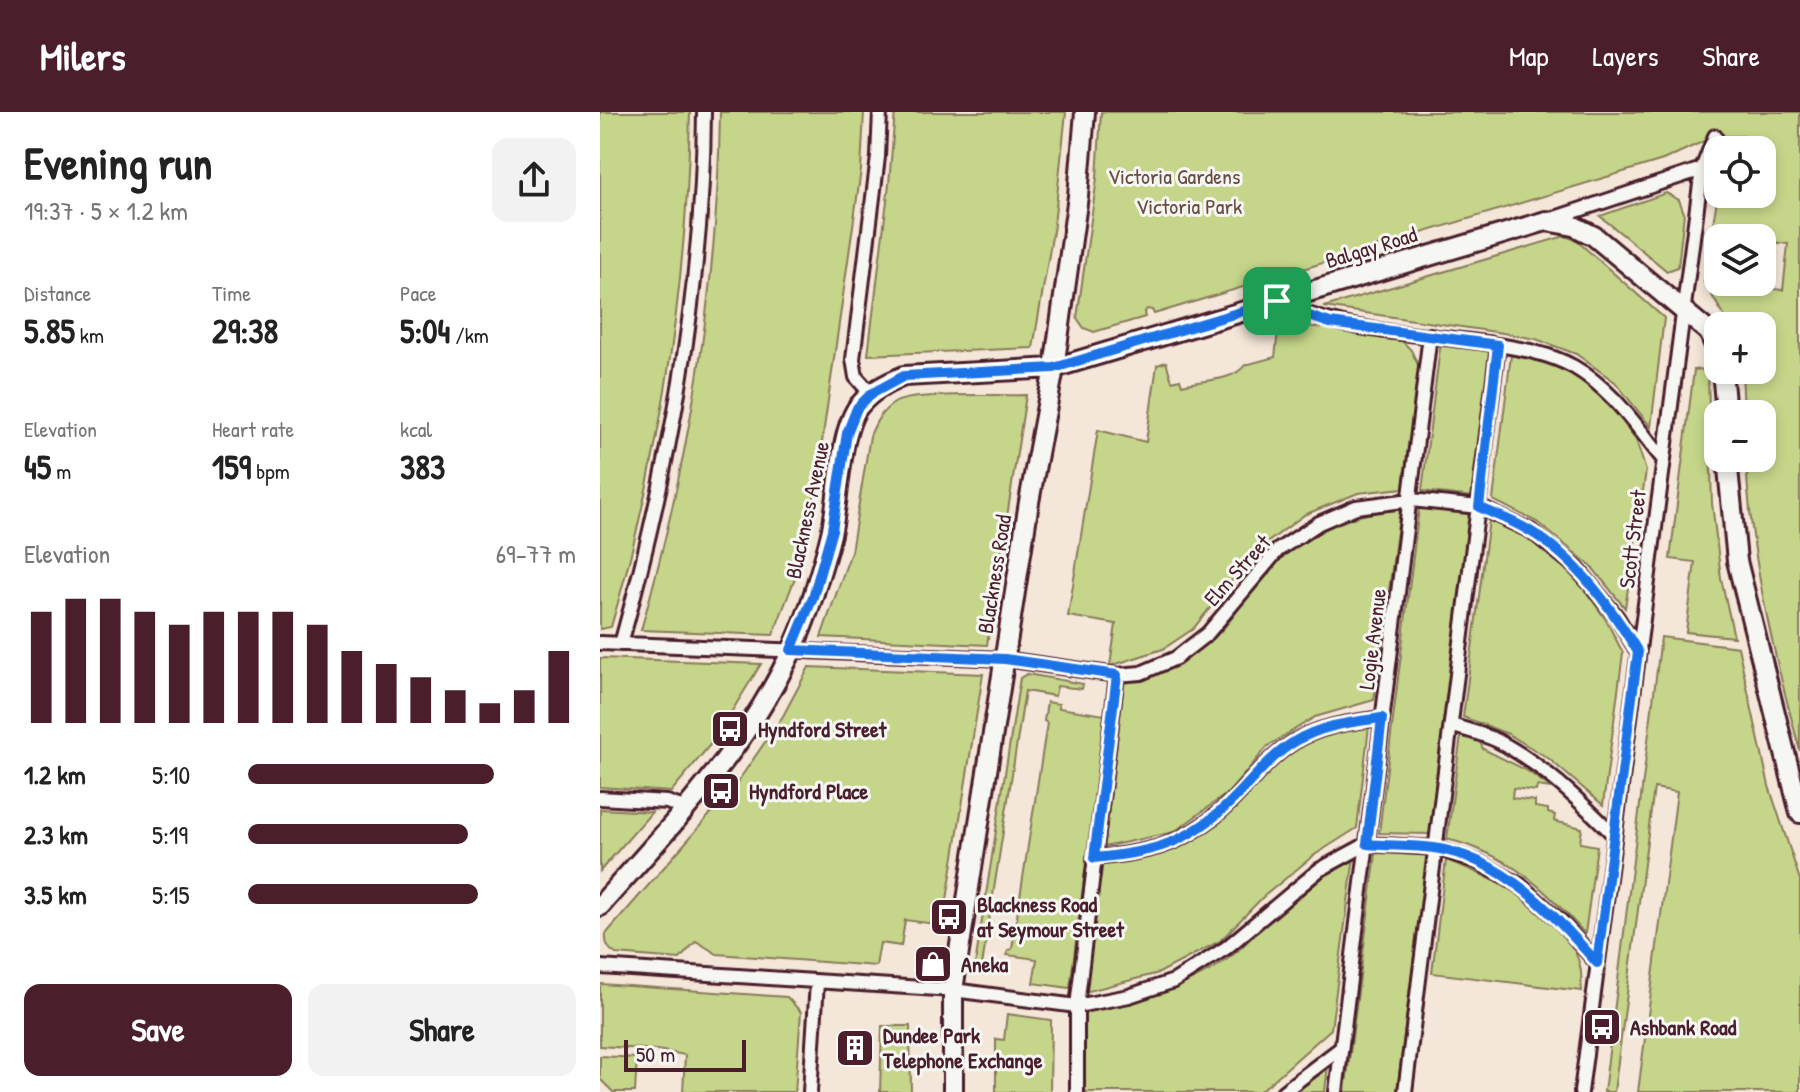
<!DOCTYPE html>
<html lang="en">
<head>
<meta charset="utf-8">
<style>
  body { margin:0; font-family:"Patrick Hand",sans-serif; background:#f2f2f2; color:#222; height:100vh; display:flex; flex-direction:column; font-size:30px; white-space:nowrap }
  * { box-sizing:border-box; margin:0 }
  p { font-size:26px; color:#767676 }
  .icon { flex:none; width:44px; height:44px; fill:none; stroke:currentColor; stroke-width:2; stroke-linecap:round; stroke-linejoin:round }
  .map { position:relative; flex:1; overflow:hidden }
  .drawer { display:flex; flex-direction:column; background:#fff; width:600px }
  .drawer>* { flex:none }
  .tools { position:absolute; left:1104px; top:24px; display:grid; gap:16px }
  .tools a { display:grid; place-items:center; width:72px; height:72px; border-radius:16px; background:#fff; box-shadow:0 4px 12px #0003; font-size:40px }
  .scale { position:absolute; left:24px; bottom:20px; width:122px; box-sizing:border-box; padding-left:8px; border:4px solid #4a1f2b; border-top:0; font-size:22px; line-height:28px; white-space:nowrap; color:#4a1f2b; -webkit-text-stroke:6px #f6f6f2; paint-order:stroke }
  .pin { position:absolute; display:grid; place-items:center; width:68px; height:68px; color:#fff; margin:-34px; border-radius:16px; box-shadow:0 4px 12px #0006 }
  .round { display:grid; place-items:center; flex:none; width:84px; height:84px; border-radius:16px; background:#f2f2f2 }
  .head { display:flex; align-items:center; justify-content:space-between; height:136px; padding:0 24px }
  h1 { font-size:44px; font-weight:700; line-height:60px }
  .stats { display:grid; grid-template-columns:repeat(3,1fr); gap:12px; height:136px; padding:8px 24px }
  .stats div { display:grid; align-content:center }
  .stats b { font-size:34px; font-weight:700 }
  .stats small { font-size:22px; font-weight:400 }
  .stats p { font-size:22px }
  .chart { height:224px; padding:16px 24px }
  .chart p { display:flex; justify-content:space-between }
  .chart svg { width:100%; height:144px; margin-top:8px; stroke:#4a1f2b; stroke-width:6 }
  .action { display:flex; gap:16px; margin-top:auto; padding:16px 24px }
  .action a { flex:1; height:92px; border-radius:16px; background:#4a1f2b; color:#fff; font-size:32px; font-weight:700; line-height:92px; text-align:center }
  .action a+a { background:#f2f2f2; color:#222 }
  ul { padding:0 24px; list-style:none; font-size:26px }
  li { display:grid; grid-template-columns:128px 96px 1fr; align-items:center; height:60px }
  li i { height:20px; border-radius:10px; background:#4a1f2b }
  header { display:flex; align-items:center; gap:48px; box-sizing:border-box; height:112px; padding:0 40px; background:#4a1f2b; color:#fff }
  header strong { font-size:38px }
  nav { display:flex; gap:44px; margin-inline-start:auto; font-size:28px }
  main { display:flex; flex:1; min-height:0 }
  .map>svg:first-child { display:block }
  .green { fill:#c5d68a; stroke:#887a5a; stroke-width:2 }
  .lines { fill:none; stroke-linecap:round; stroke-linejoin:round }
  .street-casing { stroke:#4a1f2b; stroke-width:18 }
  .secondary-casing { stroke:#4a1f2b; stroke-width:24 }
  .street { stroke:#f6f6f2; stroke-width:12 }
  .secondary { stroke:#f6f6f2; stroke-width:18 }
  .route-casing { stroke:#fff; stroke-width:16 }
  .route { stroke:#1a73e8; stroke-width:10 }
  .labels { text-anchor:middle; stroke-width:6; stroke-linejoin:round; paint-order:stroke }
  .park-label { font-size:22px; fill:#694d43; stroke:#f6f6f2 }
  .street-label { font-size:22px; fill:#4a1f2b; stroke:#f6f6f2 }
  .poi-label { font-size:22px; font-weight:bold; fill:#4a1f2b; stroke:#f6f6f2; text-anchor:start }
</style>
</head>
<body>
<header>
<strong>Milers</strong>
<nav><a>Map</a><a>Layers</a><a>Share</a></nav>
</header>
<main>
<section class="drawer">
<div class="head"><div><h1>Evening run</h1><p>19:37 · 5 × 1.2 km</p></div><a class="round"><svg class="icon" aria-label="share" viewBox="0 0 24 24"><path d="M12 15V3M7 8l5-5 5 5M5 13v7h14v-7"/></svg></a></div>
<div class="stats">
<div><p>Distance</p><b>5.85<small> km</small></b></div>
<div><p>Time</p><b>29:38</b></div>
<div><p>Pace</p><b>5:04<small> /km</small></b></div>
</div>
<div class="stats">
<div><p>Elevation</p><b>45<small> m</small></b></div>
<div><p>Heart rate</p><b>159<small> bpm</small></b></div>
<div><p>kcal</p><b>383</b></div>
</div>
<div class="chart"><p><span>Elevation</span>69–77 m</p>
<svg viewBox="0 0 160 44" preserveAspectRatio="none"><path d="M5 44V10M15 44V6M25 44V6M35 44V10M45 44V14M55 44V10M65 44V10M75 44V10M85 44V14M95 44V22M105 44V26M115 44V30M125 44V34M135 44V38M145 44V34M155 44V22"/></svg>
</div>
<ul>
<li><b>1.2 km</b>5:10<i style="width:75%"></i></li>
<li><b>2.3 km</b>5:19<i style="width:67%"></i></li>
<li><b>3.5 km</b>5:15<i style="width:70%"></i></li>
</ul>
<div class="action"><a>Save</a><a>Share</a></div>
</section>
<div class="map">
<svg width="1200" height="980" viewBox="0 0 1200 980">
  <rect width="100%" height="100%" fill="#f4e7d9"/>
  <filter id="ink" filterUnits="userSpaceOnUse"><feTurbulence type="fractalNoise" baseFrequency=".0125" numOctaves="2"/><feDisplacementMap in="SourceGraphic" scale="16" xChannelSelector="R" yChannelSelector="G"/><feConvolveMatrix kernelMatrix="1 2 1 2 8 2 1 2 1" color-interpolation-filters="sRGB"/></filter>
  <g filter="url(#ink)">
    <path class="green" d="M0,0H90C87,175 60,348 11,515L0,517Z
      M120,0H264L261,58L211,407L195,466L173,523L41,518C89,349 118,176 120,0Z
      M295,0H466L454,113L433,236L268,243L289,72Z
      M501,0H1200V639C1174,543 1150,446 1146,346H1162V302H1144L1142,258H1162V214H1130L1104,170L1183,178L1188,132L1162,129V126L1111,123L1118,82H1162V38H1125H1142L1143,24H1115L1063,48L554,202L552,198L547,197L544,201L545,205L494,220L484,216L477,206L497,66Z
      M1066,81L1079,88L1084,101L1078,155L1067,159L1000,104Z
      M965,124L976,128L1064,206L1051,315L1015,270L976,242L936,227L903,221L724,195Z
      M679,211L797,224L811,238L819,255L803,376L758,381L704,403L656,439L593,517L563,537L510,554L516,512L468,504L498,318L546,330L557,253L566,250L572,269L580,267L582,273C599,268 633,270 645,253L675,245Z
      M846,232L887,238L891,242L873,385L822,379L840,236Z
      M911,243L945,249L973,261L1007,289L1036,328L1046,359L1025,496L991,454L937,410L893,388Z
      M1101,257L1108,263L1112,391L1121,466L1134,525L1086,520L1095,450L1070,447L1094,258Z
      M426,283L387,533L221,525L251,440L270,324C276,309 282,298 296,290C314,280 400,284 426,283Z
      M819,396L870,402L830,722L779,721Z
      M800,398L774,588L715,605L668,634L629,680L574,720L504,735L524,571C561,559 592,549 620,520C636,504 646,483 661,466C696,426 746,400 800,398Z
      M889,408L927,425L958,450L985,478L1006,508L1023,541L1003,693L948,646L908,622L863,605Z
      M1061,525L1138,535L1169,674L1200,768V980H1038L1077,680L1054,676L1014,980H1004Z
      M0,546L161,552L114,628L71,680L0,675Z
      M209,555L383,562L343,813L305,808L301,834L280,831L276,854L117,842L96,829L80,847L16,842C8,837 5,832 6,822L134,675L183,604Z
      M427,562L483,572L482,577L457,574L455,584L425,579L381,860L384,863L374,859L420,566Z
      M447,590L459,592V596L505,603L470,876L433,871L437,847L407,843L408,838L412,837L447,611L444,609Z
      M769,614L757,716L713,744L663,785L620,829L559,861L485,880L502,751L544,746L587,732L629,702L693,636L732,618Z
      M861,623L880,630L883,637L926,658L951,676L937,674L936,679L913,676L912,686L935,689V695L948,697V701L955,703L954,709L982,716L980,731L997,734L985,822C944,775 910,743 847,727Z
      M0,697L52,700L0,759Z
      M776,741L827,742L797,980H745Z
      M754,745L731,917L669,972L658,980H483L485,900C536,888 592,876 634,842C648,831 660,815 673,803C698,781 725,762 754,745Z
      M846,748C891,764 968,802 980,854C982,862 981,871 982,879L832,861Z
      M0,872L187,885L201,900L195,980H83L85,943L57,938L0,934Z
      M407,902L451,908L450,980H396V927L404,928Z
      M282,914H310L311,980H280Z
      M0,944L37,946L35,980H13L0,967Z
      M728,953L725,980H694Z"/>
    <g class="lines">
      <defs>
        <path id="street" d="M949,108L1102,57
          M677,189C738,221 818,221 886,231C916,236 947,240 974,255C1012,277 1036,314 1063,347
          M271,282L256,265L253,247L278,45L280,0
          M0,531L405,547L517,563L541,561L576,546L608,521L678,438L719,411L756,395L811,388L879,395L931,419L977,456L1017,505L1038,540
          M21,532C69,358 103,181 104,0
          M851,613C866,618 884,622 898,629C942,652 979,688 1014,723
          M0,686L67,690L86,697
          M494,746C547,741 582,734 623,697C647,676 666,647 694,630C721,613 752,610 782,606
          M0,855L353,878L477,894L529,884L574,869L626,836L719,758L767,732L836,736L878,750L920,773L961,810L997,851
          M210,980L217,870
          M477,980V894L517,563
          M683,980L741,936
          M736,980L830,223
          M805,980L898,233
          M981,980L1102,57L1115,24"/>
        <path id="secondary" d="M1122,258L1126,302
          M1127,346L1137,449L1200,701
          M0,794C84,699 176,606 214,481C220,460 228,438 232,417C239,385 240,317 259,294C271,279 287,271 304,264L454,256L946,109L974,114L994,124L1109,220L1118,240
          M353,980V878L429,390L454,256L478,84L485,0"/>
      </defs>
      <use href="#street" class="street-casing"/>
      <use href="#secondary" class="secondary-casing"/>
      <use href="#street" class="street"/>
      <use href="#secondary" class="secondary"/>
    </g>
  </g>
  <g class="lines" filter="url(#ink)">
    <defs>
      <path id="route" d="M677,189L700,201L730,211L898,233L879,395C896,403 914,409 930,419C977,447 1010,494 1038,540L997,851C954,802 903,746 834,736C812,733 789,734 767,732L782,606C752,610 721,613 694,630C666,647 647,676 623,697C582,734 547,741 494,746L517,563L405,547L191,538L213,485L232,418L247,321L257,296L271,282L304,264L454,256Z"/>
    </defs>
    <use href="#route" class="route-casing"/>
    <use href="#route" class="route"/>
  </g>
  <defs>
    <symbol id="bus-square" viewBox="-11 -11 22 22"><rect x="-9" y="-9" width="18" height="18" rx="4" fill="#4a1f2b" stroke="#f6f6f2"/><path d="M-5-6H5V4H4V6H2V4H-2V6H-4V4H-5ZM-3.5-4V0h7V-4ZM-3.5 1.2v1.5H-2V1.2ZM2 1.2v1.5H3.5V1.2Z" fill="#fff"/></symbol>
    <symbol id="shop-square" viewBox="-11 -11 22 22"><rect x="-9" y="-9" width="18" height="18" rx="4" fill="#4a1f2b" stroke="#f6f6f2"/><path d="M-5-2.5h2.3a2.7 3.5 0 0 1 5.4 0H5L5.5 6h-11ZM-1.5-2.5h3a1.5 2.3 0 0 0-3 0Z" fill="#fff"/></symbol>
    <symbol id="building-square" viewBox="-11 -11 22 22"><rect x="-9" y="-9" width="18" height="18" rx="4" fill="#4a1f2b" stroke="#f6f6f2"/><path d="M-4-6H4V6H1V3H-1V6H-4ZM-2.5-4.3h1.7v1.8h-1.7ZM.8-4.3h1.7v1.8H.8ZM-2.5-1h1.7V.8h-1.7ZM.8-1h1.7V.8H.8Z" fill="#fff"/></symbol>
  </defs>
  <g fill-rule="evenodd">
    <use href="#bus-square" x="108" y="595" width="44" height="44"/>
    <use href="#bus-square" x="99" y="657" width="44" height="44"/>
    <use href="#bus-square" x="327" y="783" width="44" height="44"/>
    <use href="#shop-square" x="311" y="830" width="44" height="44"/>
    <use href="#bus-square" x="980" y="893" width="44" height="44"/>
    <use href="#building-square" x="233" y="914" width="44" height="44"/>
  </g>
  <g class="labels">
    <g class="park-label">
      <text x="574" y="72">Victoria Gardens</text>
      <text x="589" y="102">Victoria Park</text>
    </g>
    <g class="street-label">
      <text transform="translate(771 135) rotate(-17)" y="8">Balgay Road</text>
      <text transform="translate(207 398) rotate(-78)" y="8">Blackness Avenue</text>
      <text transform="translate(1032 427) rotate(-83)" y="8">Scott Street</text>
      <text transform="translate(637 458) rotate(-48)" y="8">Elm Street</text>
      <text transform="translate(394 462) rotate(-81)" y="8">Blackness Road</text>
      <text transform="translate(772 527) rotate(-83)" y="8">Logie Avenue</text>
    </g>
    <g class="poi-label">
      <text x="158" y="625">Hyndford Street</text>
      <text x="149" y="687">Hyndford Place</text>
      <text x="377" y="800">Blackness Road<tspan x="377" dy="25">at Seymour Street</tspan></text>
      <text x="361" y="860">Aneka</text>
      <text x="1030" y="923">Ashbank Road</text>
      <text x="283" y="931">Dundee Park<tspan x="283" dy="25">Telephone Exchange</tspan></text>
    </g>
  </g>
</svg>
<div class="tools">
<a><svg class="icon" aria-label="locate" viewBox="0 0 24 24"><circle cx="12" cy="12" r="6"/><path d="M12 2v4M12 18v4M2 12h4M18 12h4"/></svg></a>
<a><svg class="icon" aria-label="layers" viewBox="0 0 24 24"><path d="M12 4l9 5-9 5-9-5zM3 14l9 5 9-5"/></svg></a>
<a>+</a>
<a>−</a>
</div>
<div class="scale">50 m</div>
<div class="pin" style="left:677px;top:189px;background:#1e9e55"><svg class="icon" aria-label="arrive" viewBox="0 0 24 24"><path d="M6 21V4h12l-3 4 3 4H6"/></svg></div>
</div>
</main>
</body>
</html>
